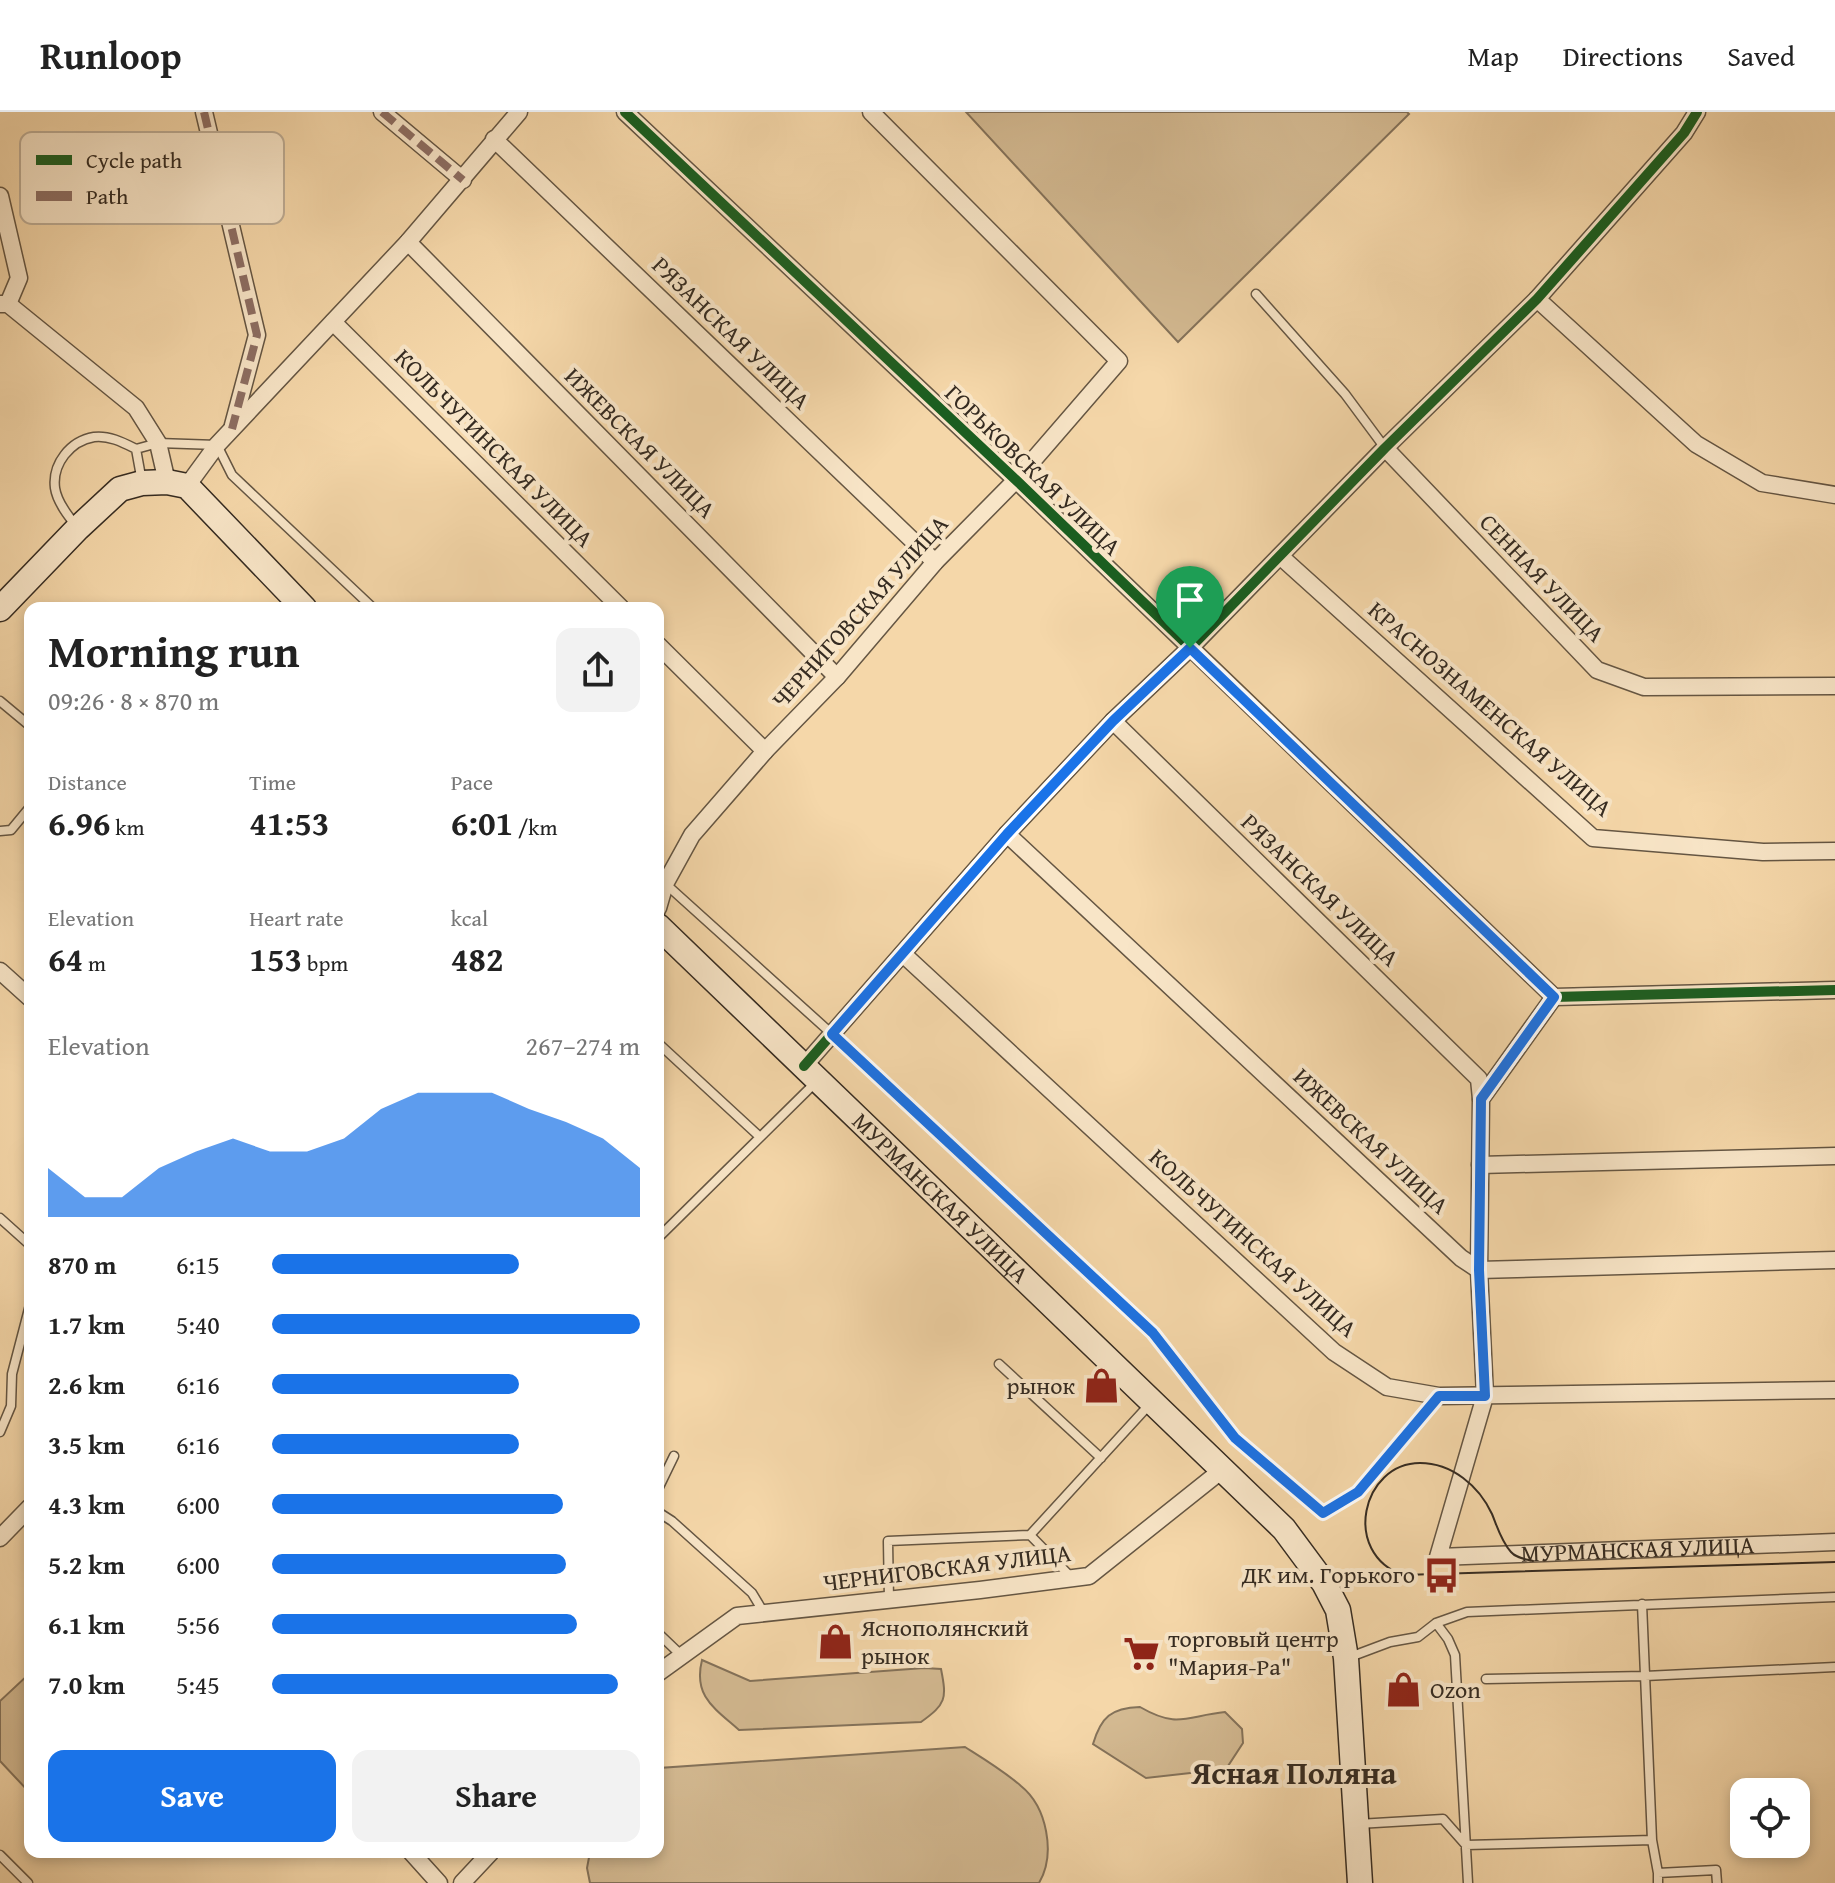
<!DOCTYPE html>
<html lang="en">
<head>
<meta charset="utf-8">
<style>
  body { margin:0; font-family:"Gentium Book Plus",serif; background:#f2f2f2; color:#222; height:100vh; display:flex; flex-direction:column; font-size:30px; white-space:nowrap }
  * { box-sizing:border-box; margin:0 }
  p { font-size:26px; color:#767676 }
  .icon { flex:none; width:44px; height:44px; fill:none; stroke:currentColor; stroke-width:2; stroke-linecap:round; stroke-linejoin:round }
  .map { position:relative; flex:1; overflow:hidden }
  .drawer { position:absolute; left:24px; top:490px; width:640px; height:1256px; display:flex; flex-direction:column; background:#fff; border-radius:16px; box-shadow:0 4px 12px #0003 }
  .drawer>* { flex:none }
  .buttons { position:absolute; left:1730px; top:1666px; display:grid; gap:16px }
  .buttons a { display:grid; place-items:center; width:80px; height:80px; border-radius:16px; background:#fff; box-shadow:0 4px 12px #0003; font-size:40px }
  .pin { position:absolute; display:grid; place-items:center; width:68px; height:68px; color:#fff; margin:-82px -34px; border-radius:50% 50% 50% 0; rotate:-45deg; box-shadow:0 0 8px #0007 }
  .pin .icon { rotate:45deg }
  .round { display:grid; place-items:center; flex:none; width:84px; height:84px; border-radius:16px; background:#f2f2f2 }
  .overview { display:flex; align-items:center; justify-content:space-between; height:136px; padding:0 24px }
  h1 { font-size:44px; font-weight:800; line-height:60px }
  .figures { display:grid; grid-template-columns:repeat(3,1fr); gap:12px; height:136px; padding:8px 24px }
  .figures div { display:grid; align-content:center }
  .figures b { font-size:34px; font-weight:800 }
  .figures small { font-size:22px; font-weight:400 }
  .figures p { font-size:22px }
  .chart { height:224px; padding:16px 24px }
  .chart p { display:flex; justify-content:space-between }
  .chart svg { width:100%; height:144px; margin-top:8px; fill:#1a73e8; opacity:.7 }
  .button { display:flex; gap:16px; margin-top:auto; padding:16px 24px }
  .button a { flex:1; height:92px; border-radius:16px; background:#1a73e8; color:#fff; font-size:32px; font-weight:800; line-height:92px; text-align:center }
  .button a+a { background:#f2f2f2; color:#222 }
  ul { padding:0 24px; list-style:none; font-size:26px }
  li { display:grid; grid-template-columns:128px 96px 1fr; align-items:center; height:60px }
  li i { height:20px; border-radius:10px; background:#1a73e8 }
  header { display:flex; align-items:center; gap:48px; box-sizing:border-box; height:112px; padding:0 40px; background:#fff; border-bottom:2px solid #e0e0e0 }
  header strong { font-size:38px }
  nav { display:flex; gap:44px; margin-inline-start:auto; font-size:28px }
  .map>svg:first-child { display:block }
  .green { fill:#d4ba92; stroke:#84725a; stroke-width:2 }
  .lines { fill:none; stroke-linecap:round; stroke-linejoin:round }
  .service-casing { stroke:#655643; stroke-width:11 }
  .minor-casing { stroke:#655643; stroke-width:19 }
  .secondary-casing { stroke:#352b21; stroke-width:27 }
  .service { stroke:#f8e5c7; stroke-width:8 }
  .minor { stroke:#f8e5c7; stroke-width:16 }
  .secondary { stroke:#f8e5c7; stroke-width:24 }
  .tram { stroke:#352b21; stroke-width:2 }
  .quiet { stroke:#8d6e63; stroke-width:8; stroke-dasharray:16 8; stroke-linecap:butt }
  .cycleway-casing { stroke:#f8e5c7; stroke-width:15 }
  .cycleway { stroke:#1b5e20; stroke-width:10 }
  .route-casing { stroke:#fff; stroke-width:16 }
  .route { stroke:#1a73e8; stroke-width:10 }
  .labels { text-anchor:middle; stroke-width:8; stroke-linejoin:round; paint-order:stroke }
  .street-label { font-size:24px; fill:#352b21; stroke:#f8e5c7 }
  .poi-label { font-size:24px; fill:#352b21; stroke:#f8e5c7; text-anchor:start }
  .district-label { font-size:32px; font-weight:bold; fill:#352b21; stroke:#f8e5c7 }
  .key { fill:#f8e5c7; stroke:#bead95; stroke-width:2 }
  .key-label { font-size:22px; fill:#352b21 }
</style>
</head>
<body>
<header>
<strong>Runloop</strong>
<nav><a>Map</a><a>Directions</a><a>Saved</a></nav>
</header>
<div class="map">
<svg width="1835" height="1771" viewBox="0 0 1835 1771">
  <rect width="100%" height="100%" fill="#f5d7a9"/>
  <filter id="stains"><feTurbulence type="fractalNoise" baseFrequency=".0025" numOctaves="4"/><feColorMatrix values="0 0 0 0 .2 0 0 0 0 .09 0 0 0 0 .02 0 0 0 .5 -.17"/></filter>
  <radialGradient id="worn" r=".72"><stop offset=".6" stop-color="#630" stop-opacity="0"/><stop offset="1" stop-color="#630" stop-opacity=".3"/></radialGradient>
  <path class="green" d="M966,0H1407L1409,2L1178,230Z
    M702,1548L750,1569L924,1556L941,1557C947,1587 946,1592 921,1610L739,1618C714,1596 693,1584 702,1548Z
    M30,1561V1681L0,1649V1589Z
    M1140,1595C1178,1617 1186,1604 1225,1600L1242,1617L1243,1631L1226,1657L1146,1666L1093,1632C1101,1605 1111,1596 1140,1595Z
    M965,1635C984,1647 1004,1659 1021,1674C1047,1695 1056,1742 1039,1771H590L587,1756L590,1740H658L659,1656Z"/>
  <g class="lines">
    <defs>
      <path id="service" d="M1256,182L1345,282L1385,336
        M136,337L158,331L217,333L232,363L373,496
        M77,415C69,405 57,390 55,376C52,352 70,329 94,325C109,323 124,331 136,337L142,370
        M0,589L30,614
        M0,719L11,718L30,695
        M658,765L832,922L1153,1221L1235,1326L1323,1401L1358,1380L1438,1285
        M658,931L760,1025
        M0,1106L30,1133
        M658,1126L817,969
        M999,1252L1101,1346
        M0,1320L11,1294L12,1262L30,1193
        M658,1377L674,1344
        M658,1400L672,1409L752,1481L764,1501
        M1071,1465L1030,1423L1149,1293
        M889,1488L888,1429L1030,1423
        M1642,1492L1652,1728L1658,1761V1771
        M1436,1511L1448,1527L1455,1543L1468,1771
        M658,1521L681,1543
        M1350,1545L1390,1530L1418,1525L1436,1511L1467,1500L1835,1485
        M1486,1567L1645,1564L1835,1555
        M1358,1712L1443,1707L1466,1733L1652,1728
        M0,1743L28,1771
        M1658,1761L1716,1758L1717,1771"/>
      <g id="minor">
        <path d="M204,0L257,223L233,313"/>
        <path d="M382,0L463,68"/>
        <path d="M625,0L1016,368L1554,885L1835,878"/>
        <path d="M494,27L935,450"/>
        <path d="M0,84L19,166L8,192"/>
        <path d="M408,130L837,565"/>
        <path d="M1537,187L1696,332L1762,371L1835,383"/>
        <path d="M0,192H8L136,296L158,331L167,370"/>
        <path d="M333,210L621,496"/>
        <path d="M1385,336L1597,558L1644,575L1835,574"/>
        <path d="M187,374L217,333L408,130L519,0"/>
        <path d="M1280,444L1593,726L1763,740L1835,739"/>
        <path d="M658,533L765,639"/>
        <path d="M1113,609L1479,967L1481,987"/>
        <path d="M1007,722L1461,1146L1479,1158L1835,1148"/>
        <path d="M658,796L665,772L692,723L765,639L837,565L935,450L1016,368L1119,249L871,0"/>
        <path d="M903,842L1334,1240L1387,1275L1439,1284L1835,1278"/>
        <path d="M0,859L30,886"/>
        <path id="s1" d="M1554,885L1481,987L1479,1158L1485,1284L1438,1445L1835,1430"/>
        <path d="M804,954L1007,722L1113,609L1190,536L1385,336L1537,187L1684,21L1697,0"/>
        <path d="M1480,1053L1835,1044"/>
        <path d="M0,1426L30,1395"/>
        <path d="M658,1561L737,1504L980,1478L1089,1464L1222,1358"/>
        <path d="M411,1740L439,1771"/>
        <path d="M462,1771L491,1740"/>
      </g>
      <g id="secondary">
        <path d="M0,497L78,416L120,377L142,371L167,370L187,374L304,496"/>
        <path id="s2" d="M658,814L1284,1417L1324,1471L1338,1498L1346,1546L1360,1771"/>
      </g>
    </defs>
    <use href="#service" class="service-casing"/>
    <use href="#minor" class="minor-casing"/>
    <use href="#secondary" class="secondary-casing"/>
    <use href="#service" class="service"/>
    <use href="#minor" class="minor"/>
    <use href="#secondary" class="secondary"/>
    <path class="tram" d="M1533,1449C1525,1447 1516,1446 1511,1440C1501,1429 1497,1414 1492,1402C1479,1374 1452,1351 1420,1351C1362,1351 1341,1441 1403,1463L1835,1450"/>
    <path class="quiet" d="M204,0L257,223L232,317
      M382,0L463,68"/>
    <defs>
      <path id="cycleway" d="M625,0L1016,368L1554,885L1835,878
        M804,954L1007,722L1113,609L1190,536L1385,336L1537,187L1684,21L1697,0"/>
    </defs>
    <use href="#cycleway" class="cycleway-casing"/>
    <use href="#cycleway" class="cycleway"/>
  </g>
  <g class="lines">
    <defs>
      <path id="route" d="M1190,536L1554,885L1481,987L1479,1158L1485,1284H1439L1358,1380L1323,1401L1235,1326L1153,1221L832,922L1007,722L1113,609Z"/>
    </defs>
    <use href="#route" class="route-casing"/>
    <use href="#route" class="route"/>
  </g>
  <defs>
    <symbol id="shop-bare" viewBox="-9 -9 18 18"><path d="M-5-2.5h2.3a2.7 3.5 0 0 1 5.4 0H5L5.5 6h-11ZM-1.5-2.5h3a1.5 2.3 0 0 0-3 0Z" fill="#8f2418" stroke="#f8e5c7" stroke-width="2.5" paint-order="stroke"/></symbol>
    <symbol id="bus-bare" viewBox="-9 -9 18 18"><path d="M-5-6H5V4H4V6H2V4H-2V6H-4V4H-5ZM-3.5-4V0h7V-4ZM-3.5 1.2v1.5H-2V1.2ZM2 1.2v1.5H3.5V1.2Z" fill="#8f2418" stroke="#f8e5c7" stroke-width="2.5" paint-order="stroke"/></symbol>
    <symbol id="supermarket-bare" viewBox="-9 -9 18 18"><path d="M-6-5.5h2.5l.6 2H6L4.5 2H-2.5L-4.4-4H-6ZM-1.5 3.2a1.3 1.3 0 1 0 .1 0ZM3 3.2a1.3 1.3 0 1 0 .1 0Z" fill="#8f2418" stroke="#f8e5c7" stroke-width="2.5" paint-order="stroke"/></symbol>
  </defs>
  <g fill-rule="evenodd">
    <use href="#shop-bare" x="1076" y="1248" width="51" height="51"/>
    <use href="#bus-bare" x="1416" y="1438" width="51" height="51"/>
    <use href="#shop-bare" x="810" y="1504" width="51" height="51"/>
    <use href="#supermarket-bare" x="1116" y="1516" width="51" height="51"/>
    <use href="#shop-bare" x="1378" y="1552" width="51" height="51"/>
  </g>
  <g class="labels">
    <g class="street-label">
      <text transform="translate(731 221) rotate(44)" y="8">РЯЗАНСКАЯ УЛИЦА</text>
      <text transform="translate(640 331) rotate(45)" y="8">ИЖЕВСКАЯ УЛИЦА</text>
      <text transform="translate(494 336) rotate(45)" y="8">КОЛЬЧУГИНСКАЯ УЛИЦА</text>
      <text transform="translate(1033 358) rotate(44)" y="8">ГОРЬКОВСКАЯ УЛИЦА</text>
      <text transform="translate(1542 466) rotate(46)" y="8">СЕННАЯ УЛИЦА</text>
      <text transform="translate(860 500) rotate(-48)" y="8">ЧЕРНИГОВСКАЯ УЛИЦА</text>
      <text transform="translate(1490 597) rotate(41)" y="8">КРАСНОЗНАМЕНСКАЯ УЛИЦА</text>
      <text transform="translate(1320 778) rotate(44)" y="8">РЯЗАНСКАЯ УЛИЦА</text>
      <text transform="translate(1371 1029) rotate(43)" y="8">ИЖЕВСКАЯ УЛИЦА</text>
      <text dy="8" stroke="none"><textPath href="#s2" startOffset="392">МУРМАНСКАЯ УЛИЦА</textPath></text>
      <text transform="translate(1253 1131) rotate(42)" y="8">КОЛЬЧУГИНСКАЯ УЛИЦА</text>
      <text dy="8" stroke="none"><textPath href="#s1" startOffset="790">МУРМАНСКАЯ УЛИЦА</textPath></text>
      <text transform="translate(947 1456) rotate(-7)" y="8">ЧЕРНИГОВСКАЯ УЛИЦА</text>
    </g>
    <g class="poi-label">
      <text x="1075" y="1282" text-anchor="end">рынок</text>
      <text x="1415" y="1471" text-anchor="end">ДК им. Горького</text>
      <text x="861" y="1524">Яснополянский<tspan x="861" dy="28">рынок</tspan></text>
      <text x="1168" y="1535">торговый центр<tspan x="1168" dy="28">"Мария-Ра"</tspan></text>
      <text x="1430" y="1586">Ozon</text>
    </g>
    <g class="district-label">
      <text x="1294" y="1672">Ясная Поляна</text>
    </g>
  </g>
  <rect x="20" y="20" width="264" height="92" rx="12" class="key"/>
  <rect x="36" y="43" width="36" height="10" fill="#1b5e20"/>
  <rect x="36" y="79" width="36" height="10" fill="#8d6e63"/>
  <g class="key-label">
    <text x="86" y="56">Cycle path</text>
    <text x="86" y="92">Path</text>
  </g>
  <rect width="100%" height="100%" filter="url(#stains)"/>
  <rect width="100%" height="100%" fill="url(#worn)"/>
</svg>
<div class="buttons">
<a><svg class="icon" aria-label="locate" viewBox="0 0 24 24"><circle cx="12" cy="12" r="6"/><path d="M12 2v4M12 18v4M2 12h4M18 12h4"/></svg></a>
</div>
<div class="pin" style="left:1190px;top:536px;background:#1e9e55"><svg class="icon" aria-label="arrive" viewBox="0 0 24 24"><path d="M6 21V4h12l-3 4 3 4H6"/></svg></div>
<section class="drawer">
<div class="overview"><div><h1>Morning run</h1><p>09:26 · 8 × 870 m</p></div><a class="round"><svg class="icon" aria-label="share" viewBox="0 0 24 24"><path d="M12 15V3M7 8l5-5 5 5M5 13v7h14v-7"/></svg></a></div>
<div class="figures">
<div><p>Distance</p><b>6.96<small> km</small></b></div>
<div><p>Time</p><b>41:53</b></div>
<div><p>Pace</p><b>6:01<small> /km</small></b></div>
</div>
<div class="figures">
<div><p>Elevation</p><b>64<small> m</small></b></div>
<div><p>Heart rate</p><b>153<small> bpm</small></b></div>
<div><p>kcal</p><b>482</b></div>
</div>
<div class="chart"><p><span>Elevation</span>267–274 m</p>
<svg viewBox="0 0 160 44" preserveAspectRatio="none"><path d="M0 44V29L10 38L20 38L30 29L40 24L50 20L60 24L70 24L80 20L90 11L100 6L110 6L120 6L130 11L140 15L150 20L160 29V44z"/></svg>
</div>
<ul>
<li><b>870 m</b>6:15<i style="width:67%"></i></li>
<li><b>1.7 km</b>5:40<i style="width:100%"></i></li>
<li><b>2.6 km</b>6:16<i style="width:67%"></i></li>
<li><b>3.5 km</b>6:16<i style="width:67%"></i></li>
<li><b>4.3 km</b>6:00<i style="width:79%"></i></li>
<li><b>5.2 km</b>6:00<i style="width:80%"></i></li>
<li><b>6.1 km</b>5:56<i style="width:83%"></i></li>
<li><b>7.0 km</b>5:45<i style="width:94%"></i></li>
</ul>
<div class="button"><a>Save</a><a>Share</a></div>
</section>
</div>
</body>
</html>
